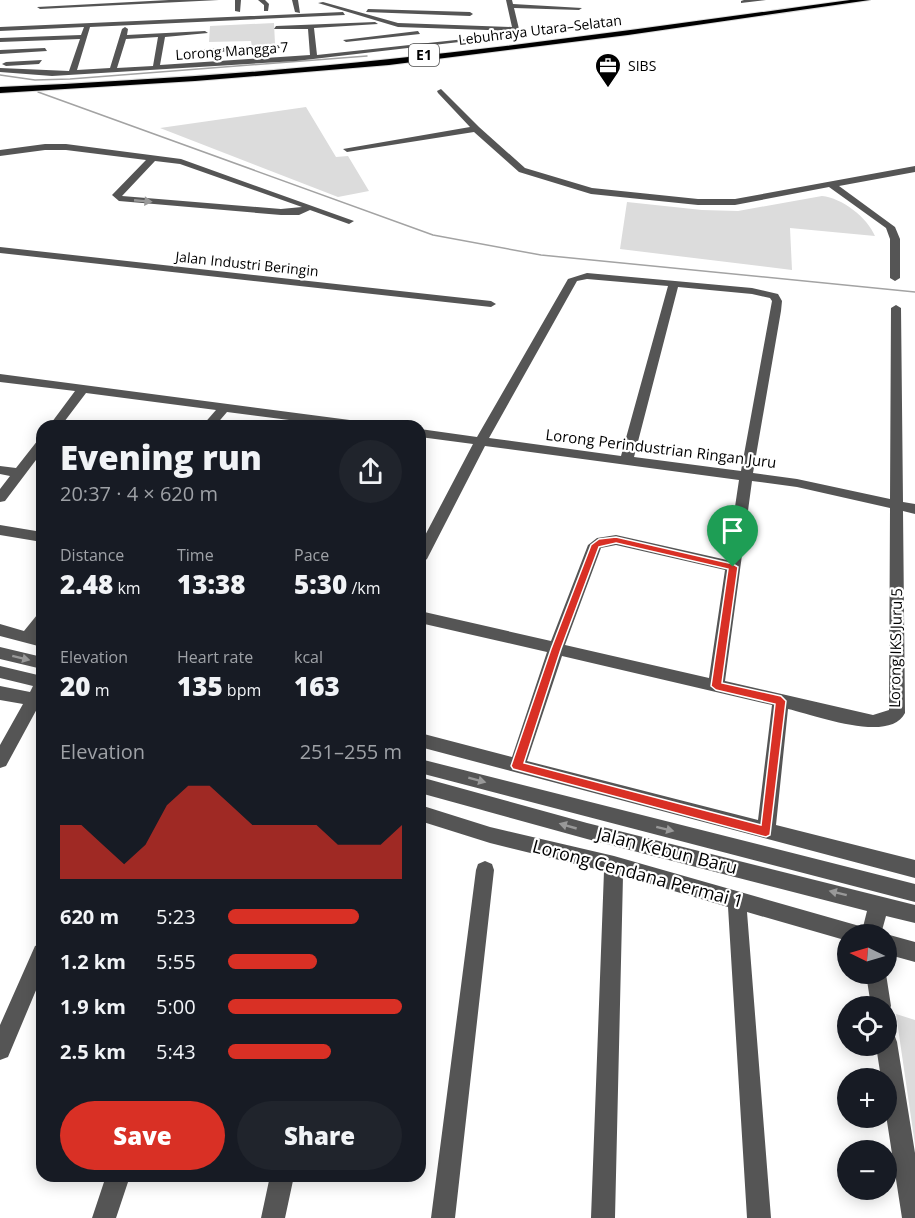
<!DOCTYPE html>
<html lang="en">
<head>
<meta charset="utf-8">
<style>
  body { margin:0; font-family:"Open Sans",sans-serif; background:#20242c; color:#f1f3f6; height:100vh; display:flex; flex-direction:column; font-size:22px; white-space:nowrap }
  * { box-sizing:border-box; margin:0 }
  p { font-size:20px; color:#9ea1a6 }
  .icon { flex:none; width:33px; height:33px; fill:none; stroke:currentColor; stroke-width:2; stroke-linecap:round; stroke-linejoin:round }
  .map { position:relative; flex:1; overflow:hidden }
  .panel { position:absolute; left:36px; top:420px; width:390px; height:762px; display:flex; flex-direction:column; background:#171b24; border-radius:18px; box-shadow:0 3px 15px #0003 }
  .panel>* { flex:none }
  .needle { width:39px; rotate:275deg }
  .controls { position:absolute; left:837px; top:924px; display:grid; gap:12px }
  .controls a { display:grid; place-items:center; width:60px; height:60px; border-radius:50%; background:#171b24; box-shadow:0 3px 15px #0003; font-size:30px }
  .pin { position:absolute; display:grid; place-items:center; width:51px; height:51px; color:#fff; margin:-62px -26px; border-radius:50% 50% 50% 0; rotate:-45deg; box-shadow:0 0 6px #0007 }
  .pin .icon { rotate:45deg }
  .round { display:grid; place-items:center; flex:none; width:63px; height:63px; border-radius:32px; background:#20242c }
  .head { display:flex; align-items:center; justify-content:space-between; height:102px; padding:0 24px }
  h1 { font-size:33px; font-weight:800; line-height:45px }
  .metrics { display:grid; grid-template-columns:repeat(3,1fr); gap:9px; height:102px; padding:6px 24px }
  .metrics div { display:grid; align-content:center }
  .metrics b { font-size:26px; font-weight:800 }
  .metrics small { font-size:16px; font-weight:400 }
  .metrics p { font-size:16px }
  .chart { height:168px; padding:12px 24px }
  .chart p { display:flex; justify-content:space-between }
  .chart svg { width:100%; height:108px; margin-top:6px; fill:#d93025; opacity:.7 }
  .primary-button { display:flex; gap:12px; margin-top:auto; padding:12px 24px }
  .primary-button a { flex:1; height:69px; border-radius:36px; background:#d93025; color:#fff; font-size:24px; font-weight:800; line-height:69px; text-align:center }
  .primary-button a+a { background:#20242c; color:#f1f3f6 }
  ul { padding:0 24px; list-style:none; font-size:20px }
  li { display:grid; grid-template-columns:96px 72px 1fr; align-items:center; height:45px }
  li i { height:15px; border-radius:8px; background:#d93025 }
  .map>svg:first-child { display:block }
  .green { fill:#dcdcdc }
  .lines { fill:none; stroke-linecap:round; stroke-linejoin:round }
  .stream { stroke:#a3a3a3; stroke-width:1.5 }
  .highway-casing { stroke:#dbdbdb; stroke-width:2 }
  .minor { fill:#555; fill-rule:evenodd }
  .highway { fill:#000; fill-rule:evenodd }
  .oneway { fill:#999 }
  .route { fill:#d93025; stroke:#fff; stroke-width:1.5; fill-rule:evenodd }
  .labels { text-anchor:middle; stroke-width:4.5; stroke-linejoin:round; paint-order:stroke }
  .far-street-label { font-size:14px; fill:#000; stroke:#fff }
  .shield { fill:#fff; stroke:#4c4c4c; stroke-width:1.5 }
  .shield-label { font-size:14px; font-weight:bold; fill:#000 }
  .far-poi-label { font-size:14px; fill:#000; stroke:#fff; text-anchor:start }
  .street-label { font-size:15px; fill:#000; stroke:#fff }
  .near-street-label { font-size:18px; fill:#000; stroke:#fff }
</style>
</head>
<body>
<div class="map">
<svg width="915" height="1218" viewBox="0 0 915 1218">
  <rect width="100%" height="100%" fill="#fff"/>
  <path class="green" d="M274,23L275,44L252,47L251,41L209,42L210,26Z
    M306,107L336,157L348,156L369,191L338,197L160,128Z
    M822,196C842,198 867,217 875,236L790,228L792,270L620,249L627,202L702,210L738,211Z
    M896,1014L915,1020V1145Z"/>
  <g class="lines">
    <path class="stream" d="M0,75L35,80L70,79L367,56
      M38,92L433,235L541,255L915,292"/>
    <defs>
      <path id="highway" d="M850,0H870L628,35L389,65L195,81L0,93V87C130,81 260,73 390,59C544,43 697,21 850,0Z"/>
    </defs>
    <use href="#highway" class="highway-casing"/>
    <path class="minor" d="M169,0H219L40,9L37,7Z
      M235,0H241L240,12L235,11Z
      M258,0H265L269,4L268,11H264V5Z
      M292,0H298L300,13L295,12Z
      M506,0H512L513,4L582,8L579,10L514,8L519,29L516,31L398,27L318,3L323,2L398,23L512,27Z
      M744,0H766L741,3V1Z
      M368,9L470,12L473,14L470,16L366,12Z
      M343,12L345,15L90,27L77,70L110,68L122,29L125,27L128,29L127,35L205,31L208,33L165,37L160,65L310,55L308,29H274L276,26L375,22L378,24L314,28L317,55L465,39L468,41L296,61L52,76L0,72V68L69,71L80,39L0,42V38L81,35L84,27L0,31V27ZM158,37L153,66L117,68L126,39Z
      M418,31L420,34L346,42L343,40Z
      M278,45L280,48L204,53L201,51L204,49Z
      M45,48L47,51L0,54V50Z
      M42,60L39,64L6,66L2,64L6,62Z
      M441,89L479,127L525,168L592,188L698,199H735L915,166V172L839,186L895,227L900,239V278L895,281L890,278V239L886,228L829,187L735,205H698L591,194L519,172L474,132L347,152L343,149L470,127L438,93L437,91Z
      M45,144H66L181,159L354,221L349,224L310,210L299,215H281L119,201L112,195L146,160L66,150H45L0,156V150ZM155,161L180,164L302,207L281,209L122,196Z
      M0,247L491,301L496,304L491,307L0,253Z
      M587,273L752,288L778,294L782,301L781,311L753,473L797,479L890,499L891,308L896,305L901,308L903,502L915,504V514L903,511L905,713C890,744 815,715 788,709L776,825L915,860V878L420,747V733L512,757L547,652L420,623V611L551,641L588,545L597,538L616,535L727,560L739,480L485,446L427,559L420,564V545L473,444L420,437V429L477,437L568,279ZM587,279L668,286L621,456L489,438L577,281ZM678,287L752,294L770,298L772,301L741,471L634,457ZM752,481L797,487L890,508L889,710L873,715L725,681ZM616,545L725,570L709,678L565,645L601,548ZM562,656L772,705L758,820L527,761Z
      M0,374L365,422L371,426H336L227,412L215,426H202L216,410L86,393L61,426H49L75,391L0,382Z
      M42,439V452L5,501L0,502V489L10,476L0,474V466L16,468L38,440Z
      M0,525L42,532V542L0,535Z
      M42,613V630L39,634L42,635V647L0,636V624L24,631L37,615Z
      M0,647L42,657V669L0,659Z
      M0,666L42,676V708L38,707L6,766L0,768V745L23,704L0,700V686L30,692L33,686L0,678Z
      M420,759L915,884V902L420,773Z
      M420,777L587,823L915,905V923L886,916L881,934H848V941L747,912L771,1218H747L728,907L623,876L615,1218H591L604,871L490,843L420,821V805L490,827L614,856L863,927L867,911L587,839L420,793Z
      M485,861L492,864L494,870L455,1218H431L476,870L478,864Z
      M885,934H886L915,942V962L886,954Z
      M42,943V976L8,1057L0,1060V1025L35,946Z
      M866,974H886L891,1006L888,1013L886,1014V1006H871Z
      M886,1032L894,1034L897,1042L915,1153V1218H902L886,1115V1078H881L876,1046H886Z
      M106,1176H130L116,1218H92Z
      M270,1176H294L285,1218H261Z"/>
    <use href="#highway" class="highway"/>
  </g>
  <defs><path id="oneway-solid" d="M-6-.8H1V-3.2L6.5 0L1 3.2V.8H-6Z" transform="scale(1.5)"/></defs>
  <g class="oneway">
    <use href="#oneway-solid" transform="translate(143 201) rotate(5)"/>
    <use href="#oneway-solid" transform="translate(21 658) rotate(14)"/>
    <use href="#oneway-solid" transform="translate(477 780) rotate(15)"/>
    <use href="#oneway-solid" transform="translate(568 826) rotate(-164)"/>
    <use href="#oneway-solid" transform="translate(665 829) rotate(14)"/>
    <use href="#oneway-solid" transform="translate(838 893) rotate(-166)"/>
  </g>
  <path class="route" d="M616,537L733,564L738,567L722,683L781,696L786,701L770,835L766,837L513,769L511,766L551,649L591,545L599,539ZM616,543L728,569L711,686L716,690L775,704L761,825L524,763L561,649L599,547Z"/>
  <defs>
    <symbol id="office-pin" viewBox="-11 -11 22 30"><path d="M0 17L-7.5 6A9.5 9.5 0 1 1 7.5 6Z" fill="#000" stroke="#fff"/><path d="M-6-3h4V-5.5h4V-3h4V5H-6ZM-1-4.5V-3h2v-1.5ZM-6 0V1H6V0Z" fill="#fff"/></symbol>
  </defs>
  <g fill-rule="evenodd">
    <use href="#office-pin" x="593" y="51" width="30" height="40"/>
  </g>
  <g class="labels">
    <g class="far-street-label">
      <text transform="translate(540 30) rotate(-7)" y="5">Lebuhraya Utara–Selatan</text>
      <text transform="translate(232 51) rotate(-4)" y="5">Lorong Mangga 7</text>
      <text transform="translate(247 264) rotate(6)" y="5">Jalan Industri Beringin</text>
    </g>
    <rect class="shield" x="409" y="44" width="30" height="22" rx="4.5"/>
    <g class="shield-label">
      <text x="424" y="60">E1</text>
    </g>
    <g class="far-poi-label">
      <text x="628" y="71">SIBS</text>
    </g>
    <g class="street-label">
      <text transform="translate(661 449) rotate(7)" y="5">Lorong Perindustrian Ringan Juru</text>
      <text transform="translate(896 648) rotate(-89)" y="5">Lorong IKS Juru 5</text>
    </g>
    <g class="near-street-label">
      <text transform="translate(667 851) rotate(14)" y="6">Jalan Kebun Baru</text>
      <text transform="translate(638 874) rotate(15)" y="6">Lorong Cendana Permai 1</text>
    </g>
  </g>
</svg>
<div class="controls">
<a><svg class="needle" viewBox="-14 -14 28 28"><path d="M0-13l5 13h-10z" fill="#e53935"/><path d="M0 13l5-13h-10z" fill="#9ea1a6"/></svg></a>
<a><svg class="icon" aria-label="locate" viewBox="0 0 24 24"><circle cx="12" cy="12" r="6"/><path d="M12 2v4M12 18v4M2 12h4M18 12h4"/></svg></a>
<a>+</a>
<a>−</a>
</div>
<div class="pin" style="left:733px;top:567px;background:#1e9e55"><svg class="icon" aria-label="arrive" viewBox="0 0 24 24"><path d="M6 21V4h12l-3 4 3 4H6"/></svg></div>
<section class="panel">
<div class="head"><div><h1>Evening run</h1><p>20:37 · 4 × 620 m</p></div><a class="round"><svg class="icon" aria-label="share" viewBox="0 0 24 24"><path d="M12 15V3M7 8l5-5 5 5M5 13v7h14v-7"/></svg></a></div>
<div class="metrics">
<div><p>Distance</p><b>2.48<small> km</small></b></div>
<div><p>Time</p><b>13:38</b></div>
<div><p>Pace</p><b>5:30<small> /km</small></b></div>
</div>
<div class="metrics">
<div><p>Elevation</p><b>20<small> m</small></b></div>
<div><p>Heart rate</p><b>135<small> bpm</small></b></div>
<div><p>kcal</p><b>163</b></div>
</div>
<div class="chart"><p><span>Elevation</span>251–255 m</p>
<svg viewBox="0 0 160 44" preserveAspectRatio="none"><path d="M0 44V22L10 22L20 30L30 38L40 30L50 14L60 6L70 6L80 14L90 22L100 22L110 22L120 22L130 30L140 30L150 30L160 22V44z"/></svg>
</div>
<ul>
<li><b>620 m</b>5:23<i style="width:75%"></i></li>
<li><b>1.2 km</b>5:55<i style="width:51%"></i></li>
<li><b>1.9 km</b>5:00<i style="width:100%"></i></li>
<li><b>2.5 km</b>5:43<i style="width:59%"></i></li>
</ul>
<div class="primary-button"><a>Save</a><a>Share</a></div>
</section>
</div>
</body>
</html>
